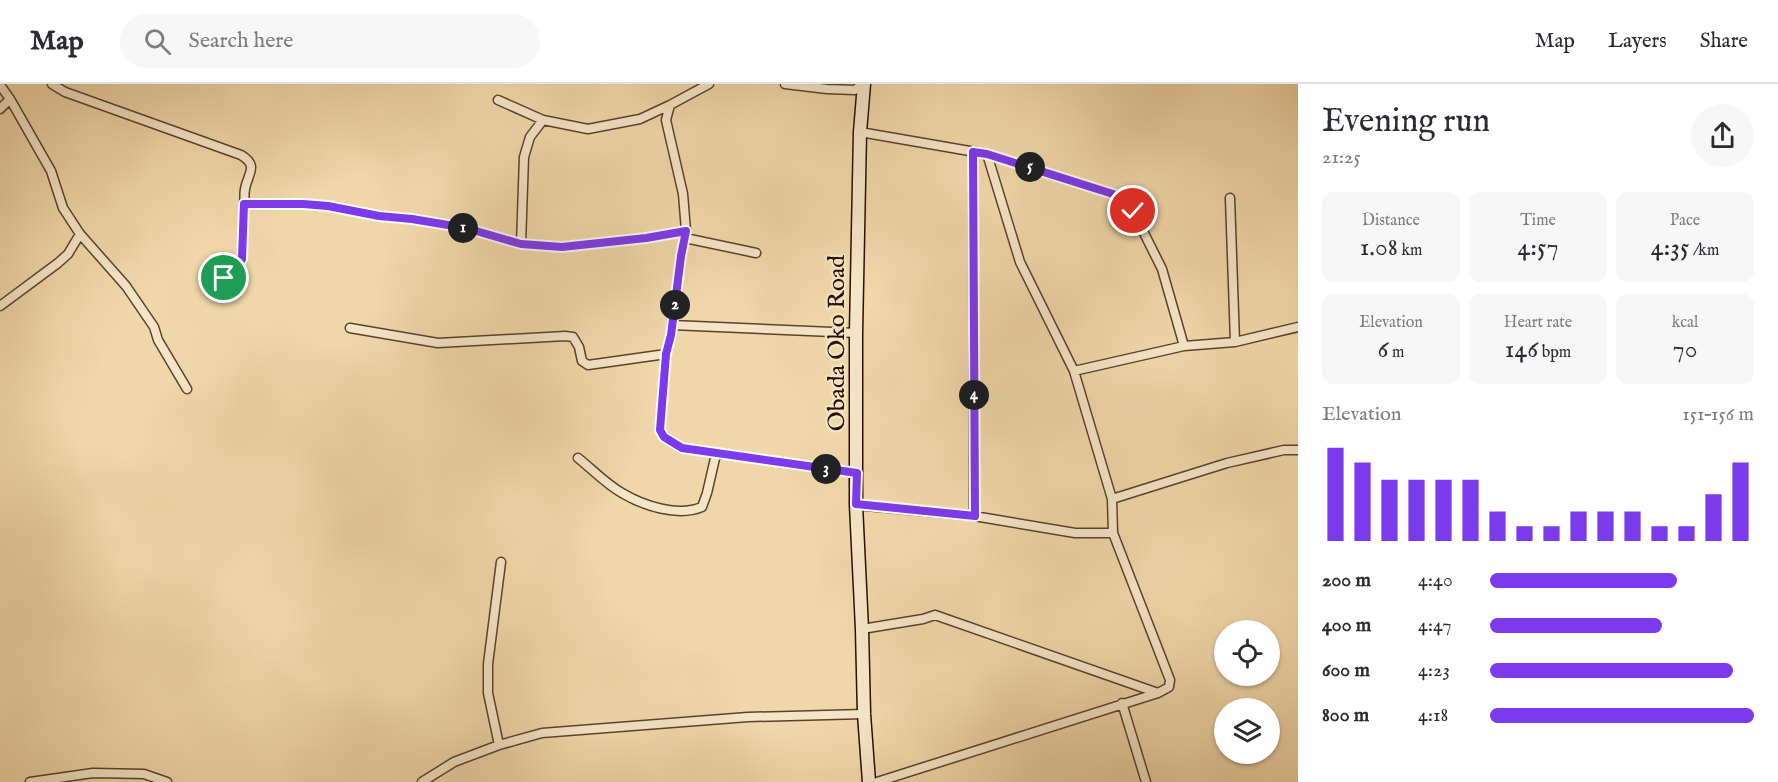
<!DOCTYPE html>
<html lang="en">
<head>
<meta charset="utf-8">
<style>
  body { margin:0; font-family:"IM FELL English",serif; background:#f7f7f7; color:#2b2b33; height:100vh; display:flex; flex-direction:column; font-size:22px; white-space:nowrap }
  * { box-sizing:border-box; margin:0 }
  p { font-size:20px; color:#7c7c81 }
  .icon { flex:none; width:33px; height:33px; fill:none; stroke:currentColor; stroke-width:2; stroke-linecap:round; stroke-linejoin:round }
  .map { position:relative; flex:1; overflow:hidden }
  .panel { display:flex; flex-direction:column; background:#fff; width:480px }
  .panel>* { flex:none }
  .buttons { position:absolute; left:1214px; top:536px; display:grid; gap:12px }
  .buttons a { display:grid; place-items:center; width:66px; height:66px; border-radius:50%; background:#fff; box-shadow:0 2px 4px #0004; font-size:30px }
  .pin { position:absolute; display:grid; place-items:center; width:51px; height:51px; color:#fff; margin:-26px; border:3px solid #fff; border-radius:50%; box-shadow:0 2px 6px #0007 }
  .km { position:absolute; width:30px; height:30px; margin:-15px; border-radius:50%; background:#222; color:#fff; font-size:16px; line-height:30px; text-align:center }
  .round { display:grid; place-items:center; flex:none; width:63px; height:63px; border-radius:32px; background:#f7f7f7 }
  .summary { display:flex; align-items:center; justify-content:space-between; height:102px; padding:0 24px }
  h1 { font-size:33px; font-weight:600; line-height:45px }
  .metrics { display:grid; grid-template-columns:repeat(3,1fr); gap:9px; height:102px; padding:6px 24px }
  .metrics div { display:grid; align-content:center; border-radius:12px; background:#f7f7f7; text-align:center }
  .metrics b { font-size:26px; font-weight:600 }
  .metrics small { font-size:16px; font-weight:400 }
  .metrics p { font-size:16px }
  .chart { height:168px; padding:12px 24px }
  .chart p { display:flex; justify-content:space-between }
  .chart svg { width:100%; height:108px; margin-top:6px; stroke:#7c3aed; stroke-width:6 }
  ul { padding:0 24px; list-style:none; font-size:20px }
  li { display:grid; grid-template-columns:96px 72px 1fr; align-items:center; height:45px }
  li i { height:15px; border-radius:8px; background:#7c3aed }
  header { display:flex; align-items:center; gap:36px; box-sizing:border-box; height:84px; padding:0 30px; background:#fff; border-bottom:2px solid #e1e1e2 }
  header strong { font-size:28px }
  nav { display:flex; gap:33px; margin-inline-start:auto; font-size:21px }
  .search { width:420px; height:54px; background:#f7f7f7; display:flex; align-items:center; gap:15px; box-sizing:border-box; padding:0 21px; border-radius:33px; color:#7c7c81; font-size:22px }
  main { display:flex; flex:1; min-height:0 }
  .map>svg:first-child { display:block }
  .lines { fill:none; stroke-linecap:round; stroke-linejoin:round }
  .street-casing { stroke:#5b412b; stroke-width:11 }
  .secondary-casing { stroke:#290f01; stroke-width:15 }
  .street { stroke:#f5e5c7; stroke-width:8 }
  .secondary { stroke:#f5e5c7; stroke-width:12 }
  .route-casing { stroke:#fff; stroke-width:12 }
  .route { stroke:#7c3aed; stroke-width:8 }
  .labels { text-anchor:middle; stroke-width:4.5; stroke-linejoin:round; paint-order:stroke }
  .street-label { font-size:24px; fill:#290f01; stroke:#f5e5c7 }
</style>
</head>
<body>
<header>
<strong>Map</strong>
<div class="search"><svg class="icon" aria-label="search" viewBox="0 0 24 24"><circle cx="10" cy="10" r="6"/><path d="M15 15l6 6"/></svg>Search here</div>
<nav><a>Map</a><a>Layers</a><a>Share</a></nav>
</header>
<main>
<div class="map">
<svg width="1298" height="698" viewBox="0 0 1298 698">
  <rect width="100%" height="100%" fill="#f0d7a9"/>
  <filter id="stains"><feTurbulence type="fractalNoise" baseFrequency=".00333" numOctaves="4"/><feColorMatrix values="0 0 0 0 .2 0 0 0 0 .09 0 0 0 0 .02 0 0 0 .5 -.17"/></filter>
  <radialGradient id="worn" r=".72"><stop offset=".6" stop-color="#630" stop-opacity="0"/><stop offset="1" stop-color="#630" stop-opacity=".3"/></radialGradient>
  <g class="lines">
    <defs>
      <path id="street" d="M52,0L65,8L241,71C259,82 248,89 245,105C244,110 245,115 244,120H303L328,122L379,132L412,135L467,144L521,160L562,163L646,154L686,147
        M709,0L670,21L666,36L683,110L686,147L681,172L671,251L666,270L660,346L664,353L682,364L857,389
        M785,0L827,5L855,6L862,0
        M0,1L10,15L51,87L63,124L80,150L126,202L154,243L158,256L187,305
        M498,16L543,36L588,45L640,35L670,21
        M0,25L10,15
        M973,68L974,432
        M987,70L1113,110L1133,127L1162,185L1184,262
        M1230,114L1235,258
        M685,154L756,169
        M521,160L524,73L530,53L543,36
        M224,194L236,185L242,175L244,120
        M0,222L58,179L68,170L80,150
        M672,241L856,249
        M350,244L438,259L565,252L573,253L579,263L582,277L588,281L666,270
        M1074,287L1184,262L1235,258L1298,243
        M578,374C592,385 606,400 622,409C644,422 678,433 702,423L707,409L716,370
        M1112,415L1227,379L1284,366H1298
        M856,421L974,432L1075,449H1113L1112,415L1074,287L1020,178L987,70L860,48
        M862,545L923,535L935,531L1158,609
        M1122,619L1146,698
        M499,661L488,609V580L501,478
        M30,698L93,689L144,690L167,698
        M422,698L454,678L499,661L542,649L748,633L864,630
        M877,698L1158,609L1169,603L1170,596L1113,449"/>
      <path id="secondary" d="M864,0L860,48L856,249V421L862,545L864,630L869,698"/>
    </defs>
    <use href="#street" class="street-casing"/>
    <use href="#secondary" class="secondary-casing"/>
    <use href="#street" class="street"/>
    <use href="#secondary" class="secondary"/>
  </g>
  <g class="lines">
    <defs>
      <path id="route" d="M224,194L236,185L242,175L244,120H303L328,122L379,132L412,135L466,144L521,160L562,163L646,154L686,147L681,172L671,251L666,270L660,346L664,353L682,364L857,389L856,420L975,432L973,68L987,70L1113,110L1133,127"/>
    </defs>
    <use href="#route" class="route-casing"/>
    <use href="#route" class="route"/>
  </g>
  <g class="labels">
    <g class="street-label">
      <text transform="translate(836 259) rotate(-90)" y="8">Obada Oko Road</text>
    </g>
  </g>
  <rect width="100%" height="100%" filter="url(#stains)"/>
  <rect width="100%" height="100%" fill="url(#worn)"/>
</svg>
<div class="buttons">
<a><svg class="icon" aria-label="locate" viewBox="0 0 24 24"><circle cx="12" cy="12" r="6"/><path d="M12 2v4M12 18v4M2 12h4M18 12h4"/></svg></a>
<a><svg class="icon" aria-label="layers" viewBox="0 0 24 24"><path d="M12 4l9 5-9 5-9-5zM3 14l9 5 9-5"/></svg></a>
</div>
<div class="pin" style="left:224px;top:194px;background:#1e9e55"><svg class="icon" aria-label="arrive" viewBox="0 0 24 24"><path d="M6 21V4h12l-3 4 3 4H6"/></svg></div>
<div class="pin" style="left:1133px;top:127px;background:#d93025"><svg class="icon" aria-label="check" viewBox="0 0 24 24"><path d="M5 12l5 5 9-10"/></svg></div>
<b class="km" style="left:463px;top:144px">1</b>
<b class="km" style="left:675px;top:221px">2</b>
<b class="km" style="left:826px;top:385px">3</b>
<b class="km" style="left:974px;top:311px">4</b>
<b class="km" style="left:1030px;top:83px">5</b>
</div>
<section class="panel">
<div class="summary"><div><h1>Evening run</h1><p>21:25</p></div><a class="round"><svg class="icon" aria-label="share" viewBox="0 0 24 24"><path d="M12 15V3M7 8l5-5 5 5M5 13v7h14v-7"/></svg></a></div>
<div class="metrics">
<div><p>Distance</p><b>1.08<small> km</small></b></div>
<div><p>Time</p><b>4:57</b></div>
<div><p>Pace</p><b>4:35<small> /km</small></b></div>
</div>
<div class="metrics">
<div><p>Elevation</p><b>6<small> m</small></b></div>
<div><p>Heart rate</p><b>146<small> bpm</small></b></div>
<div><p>kcal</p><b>70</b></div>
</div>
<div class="chart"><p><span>Elevation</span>151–156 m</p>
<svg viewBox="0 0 160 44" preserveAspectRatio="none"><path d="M5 44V6M15 44V12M25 44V19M35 44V19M45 44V19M55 44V19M65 44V32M75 44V38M85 44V38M95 44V32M105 44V32M115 44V32M125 44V38M135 44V38M145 44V25M155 44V12"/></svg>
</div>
<ul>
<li><b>200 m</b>4:40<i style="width:71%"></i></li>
<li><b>400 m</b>4:47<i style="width:65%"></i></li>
<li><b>600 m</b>4:23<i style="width:92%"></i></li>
<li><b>800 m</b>4:18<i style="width:100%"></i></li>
</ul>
</section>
</main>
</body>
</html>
